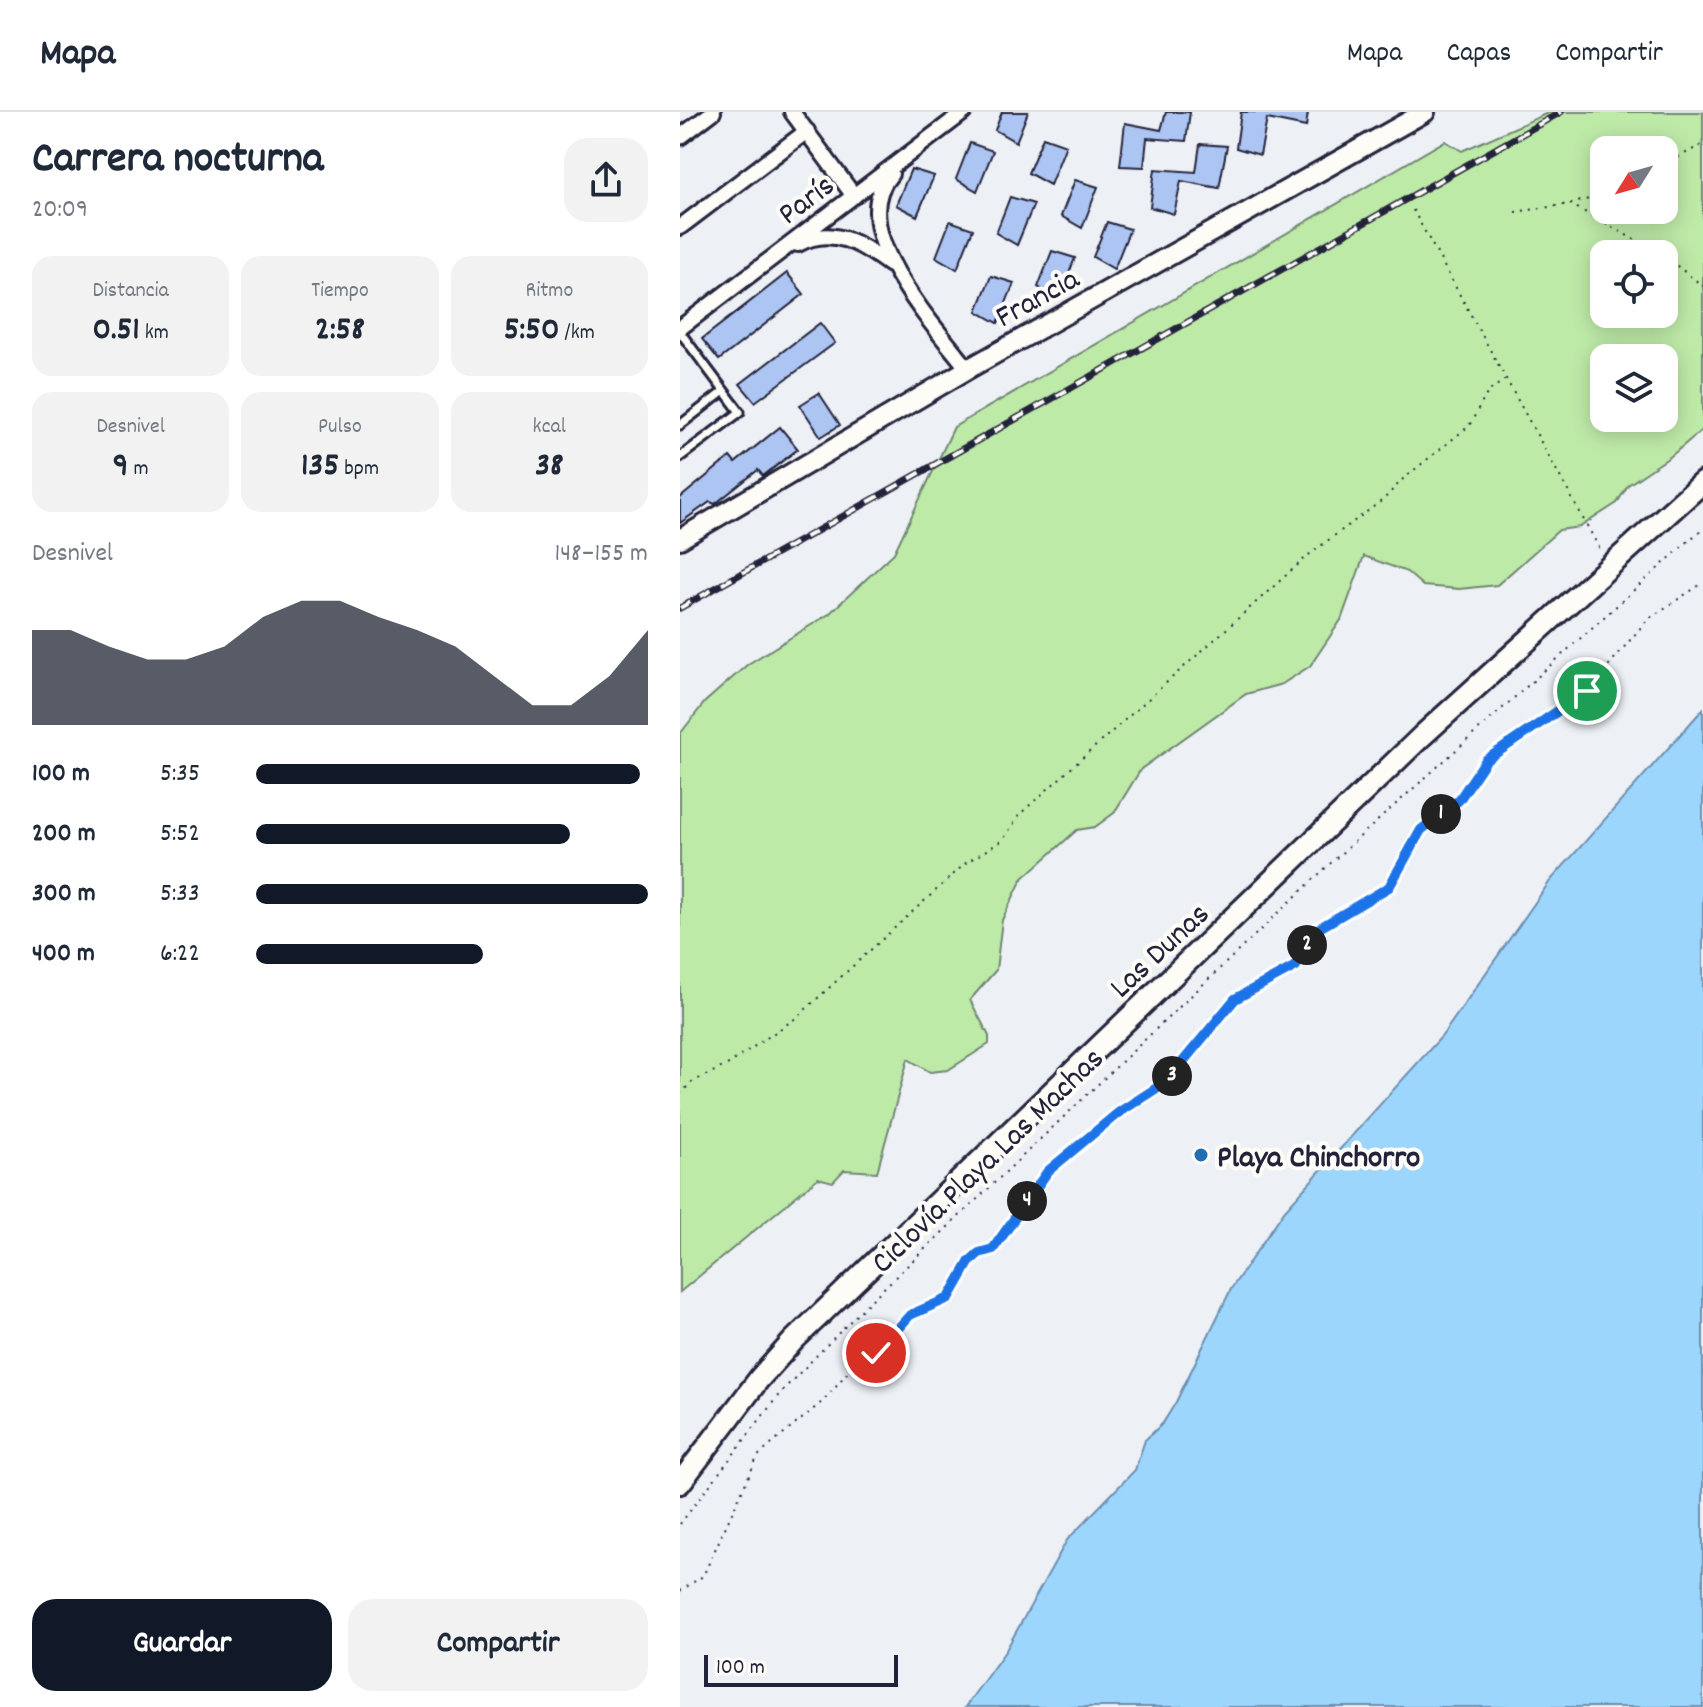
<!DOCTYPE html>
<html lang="es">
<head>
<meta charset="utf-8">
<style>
  body { margin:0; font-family:Dekko,sans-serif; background:#f2f2f3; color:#1f2937; height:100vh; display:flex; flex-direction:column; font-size:30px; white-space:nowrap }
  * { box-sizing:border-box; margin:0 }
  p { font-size:26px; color:#747a83 }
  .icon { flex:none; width:44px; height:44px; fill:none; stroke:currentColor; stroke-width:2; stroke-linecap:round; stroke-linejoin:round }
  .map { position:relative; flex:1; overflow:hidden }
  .drawer { display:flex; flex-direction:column; background:#fff; width:680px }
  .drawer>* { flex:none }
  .needle { width:52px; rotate:233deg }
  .buttons { position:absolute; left:910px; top:24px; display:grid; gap:16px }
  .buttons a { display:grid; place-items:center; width:88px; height:88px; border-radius:16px; background:#fff; box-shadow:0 4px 20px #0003; font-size:40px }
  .scale { position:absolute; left:24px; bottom:20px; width:194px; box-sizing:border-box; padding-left:8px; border:4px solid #22223b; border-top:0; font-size:22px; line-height:28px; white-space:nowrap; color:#22223b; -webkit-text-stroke:6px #fdfcf7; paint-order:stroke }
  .pin { position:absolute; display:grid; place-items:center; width:68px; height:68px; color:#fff; margin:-34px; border:4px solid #fff; border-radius:50%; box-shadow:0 2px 8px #0007 }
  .km { position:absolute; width:40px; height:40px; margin:-20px; border-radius:50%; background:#222; color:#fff; font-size:22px; line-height:40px; text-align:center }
  .round { display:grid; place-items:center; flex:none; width:84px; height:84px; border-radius:24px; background:#f2f2f3 }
  .summary { display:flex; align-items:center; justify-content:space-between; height:136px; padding:0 32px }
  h1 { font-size:44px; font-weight:800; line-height:60px }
  .figures { display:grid; grid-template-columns:repeat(3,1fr); gap:12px; height:136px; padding:8px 32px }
  .figures div { display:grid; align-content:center; border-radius:20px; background:#f2f2f3; text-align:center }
  .figures b { font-size:34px; font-weight:800 }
  .figures small { font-size:22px; font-weight:400 }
  .figures p { font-size:22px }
  .chart { height:224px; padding:16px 32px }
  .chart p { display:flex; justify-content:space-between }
  .chart svg { width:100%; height:144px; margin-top:8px; fill:#111827; opacity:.7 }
  .button { display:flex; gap:16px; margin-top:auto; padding:16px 32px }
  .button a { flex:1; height:92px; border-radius:24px; background:#111827; color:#fff; font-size:32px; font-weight:800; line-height:92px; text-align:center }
  .button a+a { background:#f2f2f3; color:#1f2937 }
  ul { padding:0 32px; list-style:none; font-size:26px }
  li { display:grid; grid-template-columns:128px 96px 1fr; align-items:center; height:60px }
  li i { height:20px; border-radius:10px; background:#111827 }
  header { display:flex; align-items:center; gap:48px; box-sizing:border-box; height:112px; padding:0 40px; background:#fff; border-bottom:2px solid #e0e1e3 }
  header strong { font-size:38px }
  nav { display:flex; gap:44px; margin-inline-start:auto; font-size:28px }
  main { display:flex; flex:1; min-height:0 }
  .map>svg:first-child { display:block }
  .green { fill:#beeaa8; stroke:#708672; stroke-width:2; fill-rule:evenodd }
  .water { fill:#9dd6fd; stroke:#6c8eaf; stroke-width:2 }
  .building { fill:#acc5f2; stroke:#22223b; stroke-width:2 }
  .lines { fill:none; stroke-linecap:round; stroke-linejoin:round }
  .service-casing { stroke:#22223b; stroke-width:13 }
  .minor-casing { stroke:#22223b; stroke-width:20 }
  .tertiary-casing { stroke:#22223b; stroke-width:24 }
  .secondary-casing { stroke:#22223b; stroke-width:26 }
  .path { stroke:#22223b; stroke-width:2; stroke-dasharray:2 6; stroke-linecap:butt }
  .service { stroke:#fdfcf7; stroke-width:7 }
  .minor { stroke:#fdfcf7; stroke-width:14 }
  .tertiary { stroke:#fdfcf7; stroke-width:18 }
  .secondary { stroke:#fdfcf7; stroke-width:20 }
  .rail-casing { stroke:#22223b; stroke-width:7 }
  .rail { stroke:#fdfcf7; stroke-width:4; stroke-dasharray:12; stroke-linecap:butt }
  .route-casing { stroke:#fff; stroke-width:16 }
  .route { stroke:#1a73e8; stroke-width:10 }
  .poi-dot { fill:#1f6fb2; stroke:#fdfcf7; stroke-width:3 }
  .labels { text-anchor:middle; stroke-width:8; stroke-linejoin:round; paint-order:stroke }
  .street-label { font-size:32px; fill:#22223b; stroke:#fdfcf7 }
  .poi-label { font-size:32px; font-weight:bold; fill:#22223b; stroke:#fdfcf7; text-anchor:start }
</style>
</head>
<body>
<header>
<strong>Mapa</strong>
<nav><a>Mapa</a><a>Capas</a><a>Compartir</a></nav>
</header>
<main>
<section class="drawer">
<div class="summary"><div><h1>Carrera nocturna</h1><p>20:09</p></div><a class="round"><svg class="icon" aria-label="share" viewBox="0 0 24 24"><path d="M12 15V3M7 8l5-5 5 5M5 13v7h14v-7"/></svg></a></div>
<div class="figures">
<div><p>Distancia</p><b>0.51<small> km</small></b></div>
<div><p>Tiempo</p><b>2:58</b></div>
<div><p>Ritmo</p><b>5:50<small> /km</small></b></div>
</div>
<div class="figures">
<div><p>Desnivel</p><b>9<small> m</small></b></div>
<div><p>Pulso</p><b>135<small> bpm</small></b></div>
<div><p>kcal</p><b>38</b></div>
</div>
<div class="chart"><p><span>Desnivel</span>148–155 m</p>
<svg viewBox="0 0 160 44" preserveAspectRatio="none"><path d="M0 44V15L10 15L20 20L30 24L40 24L50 20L60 11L70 6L80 6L90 11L100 15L110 20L120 29L130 38L140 38L150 29L160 15V44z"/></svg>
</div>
<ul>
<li><b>100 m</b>5:35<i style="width:98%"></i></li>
<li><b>200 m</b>5:52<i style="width:80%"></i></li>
<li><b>300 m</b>5:33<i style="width:100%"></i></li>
<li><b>400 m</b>6:22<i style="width:58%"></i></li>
</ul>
<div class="button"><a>Guardar</a><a>Compartir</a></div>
</section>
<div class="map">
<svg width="1023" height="1595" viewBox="0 0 1023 1595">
  <rect width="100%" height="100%" fill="#edf1f6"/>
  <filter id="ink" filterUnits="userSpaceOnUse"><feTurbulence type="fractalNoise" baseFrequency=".0125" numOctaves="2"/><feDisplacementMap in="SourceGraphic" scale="16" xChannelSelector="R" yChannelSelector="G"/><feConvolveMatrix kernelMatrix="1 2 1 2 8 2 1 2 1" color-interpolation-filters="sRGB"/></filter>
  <g filter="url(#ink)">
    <path class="green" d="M870,0H1023V317L991,344L948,373L937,391L900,415L879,418L817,473L779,477L743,474L727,460L684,444L661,508L630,554L602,572L566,582L461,657L434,701L415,715L397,718L342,767L322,808L316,858L290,888L309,924V932L268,958L250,960L228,947L197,1060L164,1058L153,1070L138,1066L0,1180V622L25,590L68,552L149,502L214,441L274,315L765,29L782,39ZM924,38H984V98H924ZM924,142H984V202H924ZM924,246H984V306H924Z"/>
    <path class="water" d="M1023,597V1595H285L326,1538L387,1428L455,1358L465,1328L483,1311L496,1290L551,1177L604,1099L762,924L870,769Z"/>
    <path class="building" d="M322,0H348L336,30L315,18Z
      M486,0H510L506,29L467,26L464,55L440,54L445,11L481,18Z
      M561,0H628L626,15L587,7L580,43L556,36Z
      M363,25L386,33L370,73L348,61Z
      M290,31L313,39L297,79L276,67Z
      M520,32L547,34L539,76L501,69L494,102L470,95L475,57L516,60Z
      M231,57L254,64L237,104L216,93Z
      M395,68L418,75L402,116L381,104Z
      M330,85L354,92L337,133L316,121Z
      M270,109L293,117L277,157L256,145Z
      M427,110L450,117L434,157L413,145Z
      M372,139L395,146L379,187L358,175Z
      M107,161L124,182L39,248L22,227Z
      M311,164L334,171L318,211L297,199Z
      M140,211L155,231L75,290L60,272Z
      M139,281L160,313L141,325L120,293Z
      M100,315L118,337L83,364L78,358L35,392L30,390L0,411V386L50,345L55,351Z"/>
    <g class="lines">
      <defs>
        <path id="service" d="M0,220L60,300L0,345
          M0,313L44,279"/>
        <path id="minor" d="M112,0L174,84
          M0,25L33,0
          M211,62C162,116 255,214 288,257
          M0,115L127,19
          M118,132C152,113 182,132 210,153
          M0,216L284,0"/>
        <path id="tertiary" d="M0,427L288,257L745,0"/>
        <path id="secondary" d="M0,1371L79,1267L114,1228L742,624L1023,370"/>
      </defs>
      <use href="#service" class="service-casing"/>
      <use href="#minor" class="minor-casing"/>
      <use href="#tertiary" class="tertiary-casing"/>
      <use href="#secondary" class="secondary-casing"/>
      <path class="path" d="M984,53L1023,32
        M890,92L981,142
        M733,98L921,439
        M835,100L890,92L924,83
        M984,144L1023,174
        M0,982L12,970L47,953L116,906L287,750L323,728L340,702L631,441L704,387L723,367L789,314L808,280L827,266
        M0,1412L101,1280L188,1191L655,747L1023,416
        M0,1479L23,1464L78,1344L143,1289L172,1255L196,1241L230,1203L269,1186L290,1149L299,1141L313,1137L368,1059L438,1001L499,958L555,887L616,854L636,818L709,775L741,718L779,688L806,648L907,579L968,507L1023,471"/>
      <use href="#service" class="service"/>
      <use href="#minor" class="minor"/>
      <use href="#tertiary" class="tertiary"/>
      <use href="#secondary" class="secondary"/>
      <defs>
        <path id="rail" d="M0,496L881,0"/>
      </defs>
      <use href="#rail" class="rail-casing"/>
      <use href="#rail" class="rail"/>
    </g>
  </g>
  <g class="lines" filter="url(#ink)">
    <defs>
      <path id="route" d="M196,1241L230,1203L269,1186L290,1149L299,1141L313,1137L368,1059L438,1001L486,970L555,887L616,854L636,818L709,775L741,718L779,688L806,648L907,579"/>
    </defs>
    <use href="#route" class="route-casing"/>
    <use href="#route" class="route"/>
  </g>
  <circle class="poi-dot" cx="521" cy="1043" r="8"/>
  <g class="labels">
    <g class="street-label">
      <text transform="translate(125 86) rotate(-37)" y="11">París</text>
      <text transform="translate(356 184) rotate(-29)" y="11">Francia</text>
      <text transform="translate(478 837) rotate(-43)" y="11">Las Dunas</text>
      <text transform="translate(306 1047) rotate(-44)" y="11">Ciclovía Playa Las Machas</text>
    </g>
    <g class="poi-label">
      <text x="537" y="1054">Playa Chinchorro</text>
    </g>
  </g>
</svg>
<div class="buttons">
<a><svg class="needle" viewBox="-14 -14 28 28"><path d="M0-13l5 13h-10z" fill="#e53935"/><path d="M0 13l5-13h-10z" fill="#747a83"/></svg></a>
<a><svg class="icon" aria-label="locate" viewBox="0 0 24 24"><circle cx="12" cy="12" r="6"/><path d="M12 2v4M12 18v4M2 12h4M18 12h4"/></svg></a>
<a><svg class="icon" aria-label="layers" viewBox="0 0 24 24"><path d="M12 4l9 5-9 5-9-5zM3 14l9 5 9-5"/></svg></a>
</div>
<div class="scale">100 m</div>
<div class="pin" style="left:907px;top:579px;background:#1e9e55"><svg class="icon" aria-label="arrive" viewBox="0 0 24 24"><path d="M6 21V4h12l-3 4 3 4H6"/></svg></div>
<div class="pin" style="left:196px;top:1241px;background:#d93025"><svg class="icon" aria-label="check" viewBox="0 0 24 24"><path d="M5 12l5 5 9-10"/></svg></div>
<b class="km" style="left:761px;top:702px">1</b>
<b class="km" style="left:627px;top:833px">2</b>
<b class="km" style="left:492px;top:964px">3</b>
<b class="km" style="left:347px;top:1089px">4</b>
</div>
</main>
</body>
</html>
